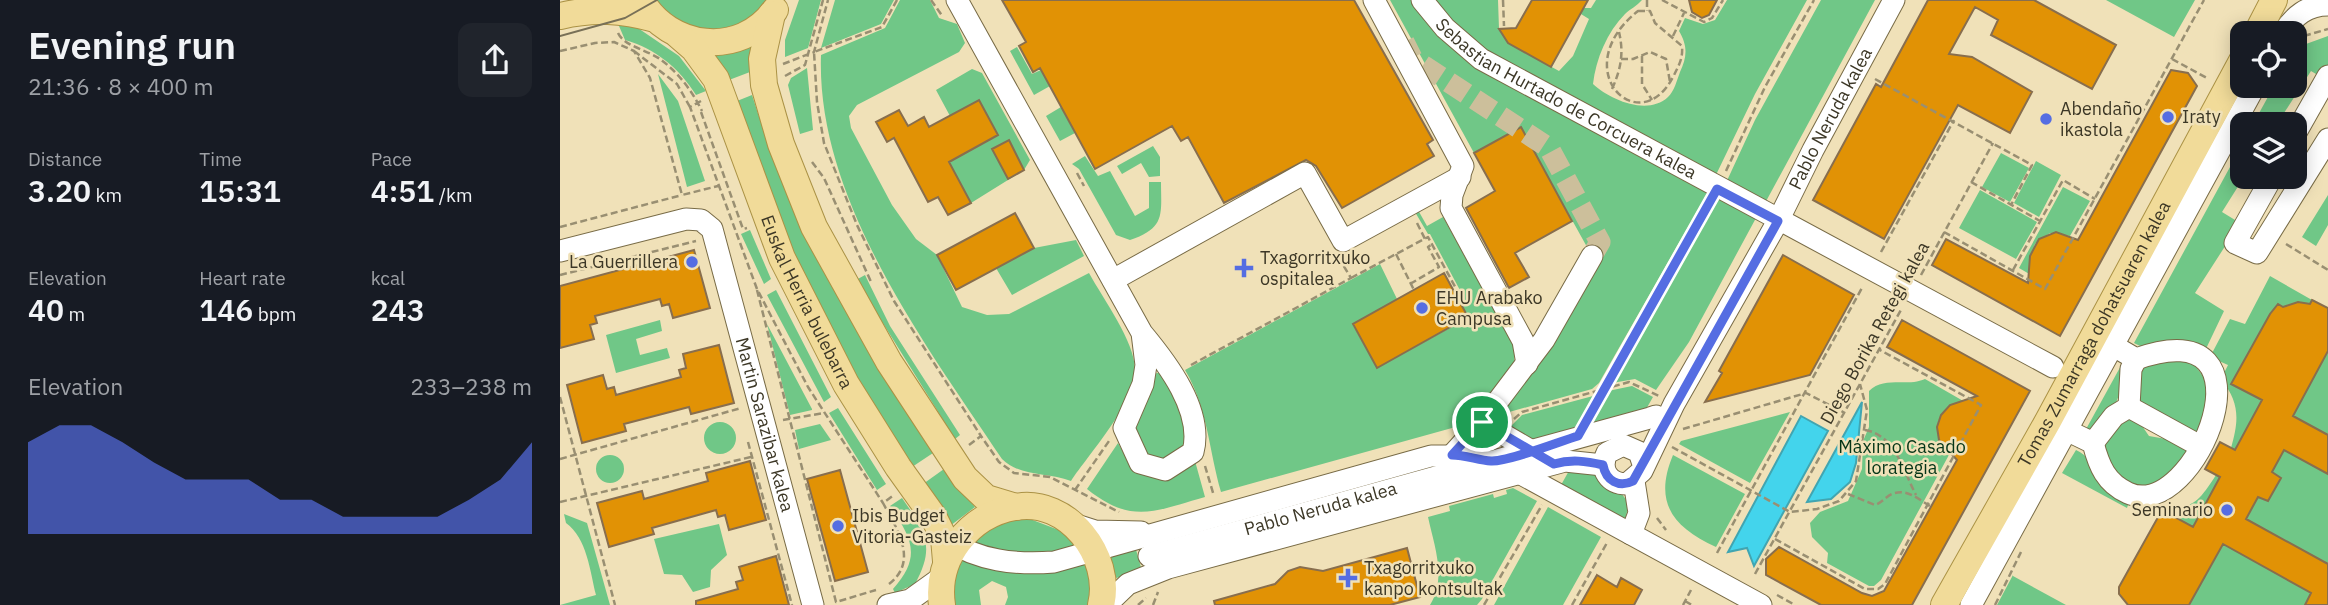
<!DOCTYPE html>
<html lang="en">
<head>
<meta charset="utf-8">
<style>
  body { margin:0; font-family:"IBM Plex Sans",sans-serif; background:#20242c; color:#f1f3f6; height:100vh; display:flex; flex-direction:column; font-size:26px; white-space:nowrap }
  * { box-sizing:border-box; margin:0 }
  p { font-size:23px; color:#9ea1a6 }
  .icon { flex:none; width:38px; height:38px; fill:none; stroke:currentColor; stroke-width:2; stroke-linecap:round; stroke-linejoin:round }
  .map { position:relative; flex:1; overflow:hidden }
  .panel { display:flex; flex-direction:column; background:#171b24; width:560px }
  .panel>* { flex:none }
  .tools { position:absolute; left:1670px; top:21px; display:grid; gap:14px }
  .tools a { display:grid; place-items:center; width:77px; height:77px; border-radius:14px; background:#171b24; box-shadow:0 4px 18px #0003; font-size:35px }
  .pin { position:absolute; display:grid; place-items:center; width:60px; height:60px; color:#fff; margin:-30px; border:4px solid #fff; border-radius:50%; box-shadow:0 2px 7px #0007 }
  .round { display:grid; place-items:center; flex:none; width:74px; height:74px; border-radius:14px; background:#20242c }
  .overview { display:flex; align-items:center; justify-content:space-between; height:119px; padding:0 28px }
  h1 { font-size:38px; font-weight:600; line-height:52px }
  .stats { display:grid; grid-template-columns:repeat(3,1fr); gap:10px; height:119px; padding:7px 28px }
  .stats div { display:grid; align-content:center }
  .stats b { font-size:30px; font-weight:600 }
  .stats small { font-size:19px; font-weight:400 }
  .stats p { font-size:19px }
  .chart { height:196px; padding:14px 28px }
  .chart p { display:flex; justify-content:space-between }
  .chart svg { width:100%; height:126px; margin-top:7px; fill:#556de2; opacity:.7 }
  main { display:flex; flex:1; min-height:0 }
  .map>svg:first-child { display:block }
  .green { fill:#70c787 }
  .water { fill:#43d4ec; stroke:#41a5b1; stroke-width:2 }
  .building { fill:#e19205; stroke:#886e4e; stroke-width:2 }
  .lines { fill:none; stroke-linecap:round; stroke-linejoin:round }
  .minor-tunnel { stroke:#ccbf9b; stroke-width:21; stroke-dasharray:21 10; stroke-linecap:butt }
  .minor-casing { stroke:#786b46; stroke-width:23 }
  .major-casing { stroke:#ab9245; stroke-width:28 }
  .path { stroke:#998f72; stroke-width:2.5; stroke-dasharray:7 3.5; stroke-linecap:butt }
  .minor { stroke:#fff; stroke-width:21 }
  .major { stroke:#f1db99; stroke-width:26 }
  .tram { stroke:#787057; stroke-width:2 }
  .route-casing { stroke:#fff; stroke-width:14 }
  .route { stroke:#556de2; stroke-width:9 }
  .poi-dot { fill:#556de2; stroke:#f0e1b8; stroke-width:2.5 }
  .labels { text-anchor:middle; stroke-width:5; stroke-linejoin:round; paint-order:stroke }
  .street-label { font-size:18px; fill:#3c3726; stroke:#f0e1b8 }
  .poi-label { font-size:18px; fill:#3c3726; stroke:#f0e1b8; text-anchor:start }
  .park-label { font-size:18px; fill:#043517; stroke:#f0e1b8 }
</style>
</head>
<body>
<main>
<section class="panel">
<div class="overview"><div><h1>Evening run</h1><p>21:36 · 8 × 400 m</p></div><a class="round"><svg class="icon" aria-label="share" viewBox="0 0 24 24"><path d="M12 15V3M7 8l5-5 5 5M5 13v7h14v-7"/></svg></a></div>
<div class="stats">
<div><p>Distance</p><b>3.20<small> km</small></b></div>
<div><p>Time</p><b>15:31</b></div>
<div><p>Pace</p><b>4:51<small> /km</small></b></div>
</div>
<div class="stats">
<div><p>Elevation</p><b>40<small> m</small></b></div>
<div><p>Heart rate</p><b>146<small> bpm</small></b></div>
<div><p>kcal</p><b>243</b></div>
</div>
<div class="chart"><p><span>Elevation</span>233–238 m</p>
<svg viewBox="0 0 160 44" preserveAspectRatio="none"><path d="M0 44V12L10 6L20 6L30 12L40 19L50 25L60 25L70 25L80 32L90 32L100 38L110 38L120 38L130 38L140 32L150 25L160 12V44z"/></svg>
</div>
</section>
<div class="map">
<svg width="1768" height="605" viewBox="0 0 1768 605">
  <rect width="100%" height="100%" fill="#f0e1b8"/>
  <path class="green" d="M93,0H209L184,23L152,31L118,23Z
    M239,0H261L248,48L225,57V40Z
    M275,0H334L321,24L261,48Z
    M340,0H370L379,18L397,24L405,43L399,52L297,105L289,116L291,128L332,205L356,239L377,255L402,307L427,315L449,314L529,273C543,299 575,341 575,370C576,402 529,454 511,481C487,472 460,477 442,459C365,344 256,199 261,55L325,28Z
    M830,0H856L876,25L1148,192L1039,383L1032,389L935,416L1037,265L961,128L914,153Z
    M868,0H938L939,29L948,43L999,71L1013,56L1029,19L1008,6L1011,0L1025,8H1031L1036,0H1082C1077,6 1070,9 1065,14C1047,32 1036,59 1033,84C1050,100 1088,116 1108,97C1114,92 1117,80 1120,72C1127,57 1128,46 1119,31L1125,18L1143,24L1155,20L1167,0H1247L1195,94L1154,179L930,58Z
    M1261,0H1315L1204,205L1165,185L1195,120Z
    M1546,0H1635L1614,37Z
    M72,24L119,56L146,91L136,95C119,68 96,49 65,40L59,26Z
    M1768,36V72L1761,77L1751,71L1717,124H1693L1714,86H1734L1735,48Z
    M192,46L190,72L169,80L154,55Z
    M457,47L472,74L481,70L490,86L474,95L450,51Z
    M247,68L253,130L240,134L228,85L231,78Z
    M412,69L422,73L470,160L464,170L411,203L389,162L437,135L419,100L390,116L376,90Z
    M98,74L118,101L145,181L127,187Z
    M192,95C235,231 297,335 373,453L352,467L312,406L233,254L177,101Z
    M501,107L515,133L500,141L486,116Z
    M1682,145L1684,177L1662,212L1680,223L1635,293L1664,311L1643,355L1584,348L1574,343Z
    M593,146L600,157V176L589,177L581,163L562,174L557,166Z
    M1441,153L1469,168L1450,202L1422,187Z
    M525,156L538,176L550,171L575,216L589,208V182H601C601,214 606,228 570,240L556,235L519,169L512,164Z
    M1476,161L1501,175L1479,217L1454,203Z
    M1503,187L1530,201L1510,236L1490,233L1475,244L1470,262L1478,279L1459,268Z
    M1420,190L1477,222L1456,259L1399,228Z
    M1768,195V225L1756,246L1742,237Z
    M1160,197L1196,218L1129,342L1096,390L1075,379L1052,383Z
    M858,210L867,226L883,217L951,339L955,349L954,364L910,423L661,492C649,451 648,409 625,370L820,264L837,299L793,325L817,368L908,318L897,298L902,294L870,234H868L855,212Z
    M190,230L211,279L204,284L181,234Z
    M516,240L524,256L452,295L436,268L474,248Z
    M305,275L330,326L400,435L395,439L296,280Z
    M1710,276L1752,300L1748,307L1742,302L1734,303L1728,310L1718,304L1672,384L1702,400L1675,450L1671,448C1679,420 1680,403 1661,379L1668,365L1650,357L1670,319L1685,324Z
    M216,290L271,397L264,402L207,295Z
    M100,320L102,331L76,339L80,355L107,348L110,358L56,373L46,335Z
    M207,324L252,409V410L230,415Z
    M1768,351V435L1733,416Z
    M1587,361L1631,362C1658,388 1651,407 1634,436L1576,404L1574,381Z
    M1563,362L1566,367C1561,390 1554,427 1525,431Z
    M602,372C616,398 630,420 623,450L605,462L585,457L574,425L593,374Z
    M1365,379L1405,402C1386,403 1377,415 1377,433L1390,453L1321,580L1314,586H1309L1267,563L1268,553L1252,537L1250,523L1260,512L1288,501L1302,469L1303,441L1309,427V391C1324,376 1348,387 1365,379Z
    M1072,386L1093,397L1085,411L1031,427L1048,391Z
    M1033,396L1016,431L971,443L950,427L962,415Z
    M278,408L326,484L317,490L269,413Z
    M1230,412L1190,483L1119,444L1121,441Z
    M1568,417L1580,423L1589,436L1606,439L1627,451V458L1596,488L1565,487L1542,450L1547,431Z
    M144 438a16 16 0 1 1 32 0a16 16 0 1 1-32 0Z
    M260,424L271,440L239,449L235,430Z
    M558,443L571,467L612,477L635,461L645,497C595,511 572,525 527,489Z
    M1516,450C1537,460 1546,490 1568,505L1567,508L1502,473Z
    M1724,450L1768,474V564L1686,519L1698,497L1708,501L1721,478L1712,472Z
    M1113,455L1185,494L1156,547C1113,527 1093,503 1113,455Z
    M36 469a14 14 0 1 1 28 0a14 14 0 1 1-28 0Z
    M384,469L415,507L390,526L363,484Z
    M1010,469C1034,471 1055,480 1068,503L1066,520L1001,485Z
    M1656,475L1660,477L1633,527L1602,510L1592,508L1594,504C1631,511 1636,506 1656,475Z
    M953,488L977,501L922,599L917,605H870C887,578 874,545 868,517L890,511L889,506L933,494L934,498L947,494L946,490Z
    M342,498C365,531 376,546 355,584L335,593L333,589C362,556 352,539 330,506Z
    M988,507L1041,537L1003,605H934Z
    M4,514L27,523L50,605H0L36,595C30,571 27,538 6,523Z
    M470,519L504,532L522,551L456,557L408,541L443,521Z
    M159,524L167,555L151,570L150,587L133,592L122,575L104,574L94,539Z
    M1663,544L1751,593L1745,605H1629Z
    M575,546L582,571L556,578L549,554Z
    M398,555C458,578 466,573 527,560L533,605H445L448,597L446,587L432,581L419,590L421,605H389Z
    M1453,575V576L1506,605H1437Z"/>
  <path class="water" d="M1302,402L1296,463L1290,482L1271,499L1247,502Z
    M1241,416L1268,431L1194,566L1187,548L1168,552Z"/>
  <path class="building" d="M442,0H794L873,140L867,144L874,156L782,208L756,166L746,160L664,203L628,137L621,141L612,126L535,169L480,68L473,72L459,46L466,42Z
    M972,0H1028L991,67L948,43L939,29L956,28Z
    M1129,0H1157L1149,15L1142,18L1132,12Z
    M1368,0H1474L1556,45L1532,89L1431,35L1438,20L1415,7L1389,54L1412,57L1472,92L1450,133L1398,105L1324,239L1253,200L1316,84L1321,87Z
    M1611,70L1628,73L1637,86L1500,336L1372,265L1386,239L1468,283L1470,256L1479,239L1496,232L1518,240Z
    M419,100L438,135L389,162L411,203L388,215L378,197L368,202L334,138L327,142L316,122L339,110L348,126L364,117L369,127Z
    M961,127L1012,221L955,253L969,277L949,288L906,208L935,191L914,153Z
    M449,140L464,170L448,179L432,149Z
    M455,213L474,248L396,290L377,255Z
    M134,250L150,308L113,318L109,304L102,306L100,299L35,316L37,323L30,325L34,339L0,348V286Z
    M1223,255L1294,295L1250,375L1145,402L1162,373L1159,371Z
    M884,273L908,317L817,368L793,324Z
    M1752,300L1768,308V351L1733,416L1768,435V474L1724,450L1712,472L1721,478L1708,501L1698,497L1686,519L1768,564V605H1745L1751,593L1663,544L1629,605H1568L1559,594V587L1602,510L1633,527L1660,477L1645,469L1660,442L1675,450L1702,400L1671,384L1710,314L1718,304L1723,307L1738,302L1750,304Z
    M1342,320L1470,391L1352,605H1261L1206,575V559L1219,547L1302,593L1312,596L1324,591L1397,460L1379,440L1377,427L1381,415L1390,405L1417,396L1327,347Z
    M159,345L174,403L131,414L129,407L64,424L66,431L22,443L7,385L43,375L47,389L54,387L56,395L121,377L119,370L126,368L123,354Z
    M190,461L206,520L169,530L165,515L158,517L156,510L92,528L94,534L49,547L37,503L82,491L84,499L148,481L146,473Z
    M280,470L308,572L275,581L247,479Z
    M847,548L860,597L830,605H655L654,601L715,584L728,571L740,567L763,571Z
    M216,556L229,605H136V601L178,589L176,582L183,580L179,567Z
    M1037,575L1057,587L1061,578L1082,590L1074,605H1020Z"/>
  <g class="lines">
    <path class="minor-tunnel" d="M844,42L852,58L989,148L1040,242L1032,256"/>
    <defs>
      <g id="minor">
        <path d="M397,0L582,333C607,363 644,411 633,452L605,470L580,463L564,428L583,384L586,365L582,333"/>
        <path d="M814,0L903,166L892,195L891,208L963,341L967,364"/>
        <path id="s1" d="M862,0L885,28L921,59L1493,367"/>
        <path d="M1723,33C1734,16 1747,5 1768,5"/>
        <path d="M1734,136L1768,76"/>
        <path d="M1712,177L1675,243L1697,253L1768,139"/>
        <path id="s2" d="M0,251L126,219L141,220L152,229L253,605"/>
        <path d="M553,280L745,173L783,241L900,177"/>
        <path d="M1569,407L1640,446"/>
        <path d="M1569,407L1571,369L1576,359"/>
        <path d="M1496,425L1533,443C1539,466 1546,483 1568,493C1636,524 1724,306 1576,359L1540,338"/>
        <path d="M1533,443L1554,416L1569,407"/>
        <path d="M977,454L922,422L984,340L1032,256"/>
        <path d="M892,455L922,422"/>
        <path id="s3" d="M1083,464L1079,452L1063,445L1047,453C1039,470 1049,484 1067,484L1082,471L1114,404L1218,221L1253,150L1334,0"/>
        <path d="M513,524L535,531L581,532"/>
        <path d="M1071,534L1079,513L1074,481"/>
        <path d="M385,539C419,561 455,565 494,562L871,456H910L950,468L1201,605"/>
        <path id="s4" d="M589,556L1090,418L1096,416L1105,421"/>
        <path d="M328,605L350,600L382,577"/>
        <path d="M546,605L568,584L608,568L1005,461L1043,465"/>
        <path d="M1411,605L1695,86"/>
      </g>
      <g id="major">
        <path d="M81,0C109,49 180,59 215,10"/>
        <path d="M212,14L202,59L204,85L221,144L254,227L329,362L405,478L426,498L456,507"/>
        <path d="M0,16C34,8 62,10 95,19"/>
        <path d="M1697,33L1714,0"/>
        <path id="s5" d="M119,36L134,49L156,79L222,258L286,384L338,467L373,516L384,538L386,561"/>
        <path d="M382,605C375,558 409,515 455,507C508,497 553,557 541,605"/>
        <path id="s6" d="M1384,605L1488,421L1682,61"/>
      </g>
    </defs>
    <use href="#minor" class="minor-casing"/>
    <use href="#major" class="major-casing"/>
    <path class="path" d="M337,0L322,27L254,52L257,102L264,143L297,225L334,301L421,436
      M371,0L383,17
      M943,0L944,26
      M1087,0V11
      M1102,0L1144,22L1152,18L1163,0
      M1078,11H1090L1095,23L1122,46C1123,59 1119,65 1113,77C1079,142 1005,69 1078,11Z
      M58,33C64,46 87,50 100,59C119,73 132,91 142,111
      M1113,36L1124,13
      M1744,36L1768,29
      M0,51L35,43L54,42L74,51L90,78L122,195L158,186
      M74,51L117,84L130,107
      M1082,56V84L1092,100
      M1061,59H1073L1090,52L1106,59L1110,82
      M1612,59L1647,78
      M223,64L254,52L268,0
      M225,76L245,65L263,0
      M1315,79L1472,165L1451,205
      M1052,89C1061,69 1064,53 1059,32
      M141,101L130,107L197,289L248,387L323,503
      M141,112L183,229L187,228
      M252,162L264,178L312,284
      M1166,171L1205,87L1254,0
      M517,173L524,186
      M1411,182L1480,221
      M857,223L865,239
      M0,227L122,195
      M1384,232L1485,289L1644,0
      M1726,244L1768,270
      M1321,252L1394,120
      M836,254L854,290
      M1453,270L1503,180L1535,199
      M0,275L136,241
      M1361,275L1433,143
      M791,278L868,237L899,294
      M850,284L879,267L868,247L872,244
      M197,290L276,602L316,590
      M631,365L791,278L780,260
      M0,397L55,605
      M1029,415L1150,202
      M954,419L962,412L1069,382L1099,396
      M223,420L264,413
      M1123,429L1246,393L1285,413
      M1305,430C1335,435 1343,470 1356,495
      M188,442L232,605
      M409,445L421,436L439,462L454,473L490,477L559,512
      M1112,447L1230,512L1257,509L1279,501L1296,481L1307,410L1300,384
      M0,459L181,408
      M645,466L654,496
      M515,490L549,441
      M1288,494L1315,505C1323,502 1327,495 1335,493C1349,489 1360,501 1372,507
      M0,502L191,457
      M1097,518L1106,530
      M1215,539L1305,589H1318L1325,584L1421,405L1320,350
      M1157,553L1303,286
      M1195,574L1342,308
      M329,584C359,561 337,529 323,503L334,495
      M1217,595L1235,605
      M1125,601L1132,605
      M578,605L586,598
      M593,605L598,592
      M924,605L982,505
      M1012,605L1048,541
      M1123,605L1131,590
      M1435,605L1461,552"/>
    <use href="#minor" class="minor"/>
    <use href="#major" class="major"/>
    <path class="tram" d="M0,36L65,18L97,0"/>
  </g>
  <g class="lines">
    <defs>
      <path id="route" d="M922,422L994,464C1011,459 1026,461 1043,465C1046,481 1059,488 1073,481L1218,221L1157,189L1018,436C998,442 948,462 931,461C918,460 905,455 892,455L922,422"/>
    </defs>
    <use href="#route" class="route-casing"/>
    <use href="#route" class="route"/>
  </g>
  <g class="poi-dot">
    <circle cx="1608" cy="117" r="7"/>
    <circle cx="1486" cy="119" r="7"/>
    <circle cx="132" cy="262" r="7"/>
    <path d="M680.5 257.5h7v7h7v7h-7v7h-7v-7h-7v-7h7z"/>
    <circle cx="862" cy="308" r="7"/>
    <circle cx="1667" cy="510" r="7"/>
    <circle cx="278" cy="526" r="7"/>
    <path d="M784.5 567.5h7v7h7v7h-7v7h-7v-7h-7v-7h7z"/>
  </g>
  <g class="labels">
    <g class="street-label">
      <text dy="6" stroke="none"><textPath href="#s1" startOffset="177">Sebastian Hurtado de Corcuera kalea</textPath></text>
      <text dy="6" stroke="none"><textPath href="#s3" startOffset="513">Pablo Neruda kalea</textPath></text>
      <text dy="6" stroke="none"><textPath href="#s5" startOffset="298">Euskal Herria bulebarra</textPath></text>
      <text transform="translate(1315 333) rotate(-61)" y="6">Diego Borika Retegi kalea</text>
      <text dy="6" stroke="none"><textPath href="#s6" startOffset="310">Tomas Zumarraga dohatsuaren kalea</textPath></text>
      <text dy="6" stroke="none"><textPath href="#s2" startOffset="362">Martin Sarazibar kalea</textPath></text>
      <text dy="6" stroke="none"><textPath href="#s4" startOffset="178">Pablo Neruda kalea</textPath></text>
    </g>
    <g class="poi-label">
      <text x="1500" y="115">Abendaño<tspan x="1500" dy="21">ikastola</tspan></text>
      <text x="1622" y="123">Iraty</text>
      <text x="700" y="264">Txagorritxuko<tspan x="700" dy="21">ospitalea</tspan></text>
      <text x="118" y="268" text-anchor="end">La Guerrillera</text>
      <text x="876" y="304">EHU Arabako<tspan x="876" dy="21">Campusa</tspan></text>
      <text x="1653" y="516" text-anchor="end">Seminario</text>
      <text x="292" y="522">Ibis Budget<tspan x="292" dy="21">Vitoria-Gasteiz</tspan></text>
      <text x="804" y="574">Txagorritxuko<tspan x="804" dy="21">kanpo kontsultak</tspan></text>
    </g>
    <g class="park-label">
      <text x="1342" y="453">Máximo Casado<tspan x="1342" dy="21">lorategia</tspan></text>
    </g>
  </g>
</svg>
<div class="tools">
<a><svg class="icon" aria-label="locate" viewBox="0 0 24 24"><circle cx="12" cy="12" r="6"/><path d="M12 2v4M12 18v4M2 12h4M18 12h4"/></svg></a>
<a><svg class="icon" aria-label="layers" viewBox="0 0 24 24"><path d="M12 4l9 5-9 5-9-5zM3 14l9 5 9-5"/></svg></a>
</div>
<div class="pin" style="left:922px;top:422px;background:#1e9e55"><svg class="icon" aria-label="arrive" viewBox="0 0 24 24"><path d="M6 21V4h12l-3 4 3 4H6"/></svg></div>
</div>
</main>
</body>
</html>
